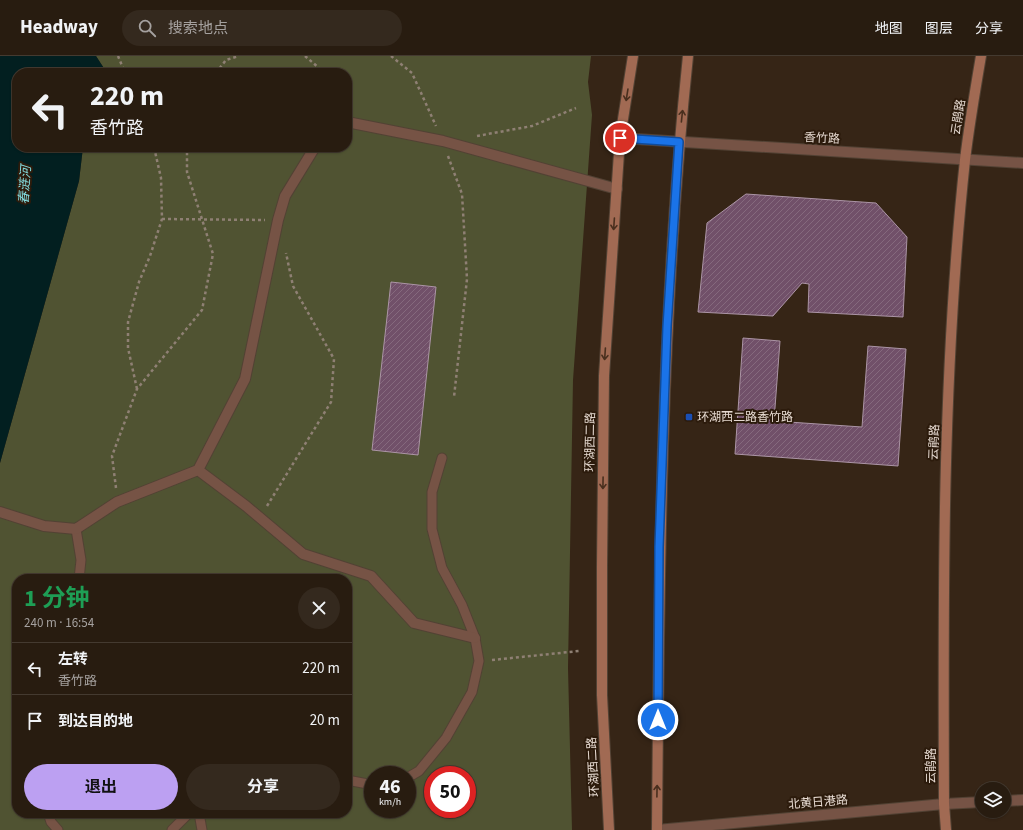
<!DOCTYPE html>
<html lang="zh">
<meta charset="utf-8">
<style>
:root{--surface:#281c10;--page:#34291e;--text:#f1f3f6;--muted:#a5a19f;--line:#443a30;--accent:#bca0f2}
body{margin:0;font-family:"Source Sans 3","Noto Sans SC",sans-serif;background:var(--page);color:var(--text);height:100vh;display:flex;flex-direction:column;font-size:15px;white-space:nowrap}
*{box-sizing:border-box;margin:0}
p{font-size:13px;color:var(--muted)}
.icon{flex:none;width:22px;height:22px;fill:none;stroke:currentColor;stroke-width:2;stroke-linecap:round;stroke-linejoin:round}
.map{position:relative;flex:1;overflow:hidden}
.sheet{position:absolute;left:12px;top:518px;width:340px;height:244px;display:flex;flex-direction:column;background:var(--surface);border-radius:16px;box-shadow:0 1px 3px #0004,0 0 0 1px var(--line)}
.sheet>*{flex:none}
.guide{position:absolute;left:12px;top:12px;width:340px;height:84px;border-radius:16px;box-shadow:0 1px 3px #0004,0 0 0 1px var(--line);background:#281c10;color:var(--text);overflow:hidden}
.tools{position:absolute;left:975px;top:726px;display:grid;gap:8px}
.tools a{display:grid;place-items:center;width:36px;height:36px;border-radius:50%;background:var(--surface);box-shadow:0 1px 3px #0004,0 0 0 1px var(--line);font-size:20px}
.speed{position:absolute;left:364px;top:710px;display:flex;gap:8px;font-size:20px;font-weight:700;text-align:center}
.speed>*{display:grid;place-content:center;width:52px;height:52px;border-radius:50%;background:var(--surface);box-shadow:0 1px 3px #0004,0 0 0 1px var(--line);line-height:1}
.speed small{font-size:10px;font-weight:400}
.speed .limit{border:6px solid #d22;background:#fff;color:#111}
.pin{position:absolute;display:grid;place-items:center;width:34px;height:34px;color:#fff;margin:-17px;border:2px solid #fff;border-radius:50%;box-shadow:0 1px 4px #0007}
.me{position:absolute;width:44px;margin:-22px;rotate:0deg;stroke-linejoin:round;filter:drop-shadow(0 0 3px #0008)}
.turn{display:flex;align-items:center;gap:14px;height:84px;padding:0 12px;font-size:18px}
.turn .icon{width:52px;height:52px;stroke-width:2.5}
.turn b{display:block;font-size:28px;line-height:34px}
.round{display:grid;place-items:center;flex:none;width:42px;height:42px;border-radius:21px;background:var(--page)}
.headline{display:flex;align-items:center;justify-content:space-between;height:68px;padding:0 12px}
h1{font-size:24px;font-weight:700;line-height:30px;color:#1e9e55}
.cta{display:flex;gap:8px;margin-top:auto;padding:8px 12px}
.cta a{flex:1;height:46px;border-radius:24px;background:var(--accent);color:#111;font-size:16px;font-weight:700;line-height:46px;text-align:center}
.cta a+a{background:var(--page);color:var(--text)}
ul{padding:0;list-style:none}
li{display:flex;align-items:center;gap:12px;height:52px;padding:0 12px;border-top:1px solid var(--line)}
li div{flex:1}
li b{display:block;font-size:15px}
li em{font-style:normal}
header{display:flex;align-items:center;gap:24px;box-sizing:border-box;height:56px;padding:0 20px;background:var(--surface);border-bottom:1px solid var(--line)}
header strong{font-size:19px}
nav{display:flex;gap:22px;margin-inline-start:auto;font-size:14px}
.search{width:280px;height:36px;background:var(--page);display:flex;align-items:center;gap:10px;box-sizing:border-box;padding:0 14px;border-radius:22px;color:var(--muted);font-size:15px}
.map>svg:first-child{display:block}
.park{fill:#505332;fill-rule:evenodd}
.water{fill:#021f20}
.building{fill:url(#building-hatch);stroke:#ac95a6}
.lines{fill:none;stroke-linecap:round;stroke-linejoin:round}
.lane-casing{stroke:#524234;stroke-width:11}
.street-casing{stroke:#524234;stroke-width:12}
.secondary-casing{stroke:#524234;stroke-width:12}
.path{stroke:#8f8074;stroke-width:2.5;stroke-dasharray:3 3;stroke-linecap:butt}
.lane{stroke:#765345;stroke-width:9}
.street{stroke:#765345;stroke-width:10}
.secondary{stroke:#a16a53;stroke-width:10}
.oneway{stroke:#492f1e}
.route-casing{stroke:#114b97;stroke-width:10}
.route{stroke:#1a73e8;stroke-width:7}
.transit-dot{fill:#1a4fb4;stroke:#2c1b0c;stroke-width:1.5}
.labels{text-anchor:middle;stroke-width:4;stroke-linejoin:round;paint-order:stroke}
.street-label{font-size:12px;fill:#e6dad1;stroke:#2c1b0c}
.poi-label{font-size:12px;fill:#e6dad1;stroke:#2c1b0c;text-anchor:start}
.water-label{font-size:13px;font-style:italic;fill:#85dfe2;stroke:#2c1b0c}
</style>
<header>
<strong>Headway</strong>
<div class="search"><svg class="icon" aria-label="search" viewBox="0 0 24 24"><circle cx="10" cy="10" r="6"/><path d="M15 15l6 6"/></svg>搜索地点</div>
<nav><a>地图</a><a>图层</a><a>分享</a></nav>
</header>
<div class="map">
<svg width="1023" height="774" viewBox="0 0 1023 774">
<defs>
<pattern id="building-hatch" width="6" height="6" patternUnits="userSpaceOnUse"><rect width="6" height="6" fill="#715069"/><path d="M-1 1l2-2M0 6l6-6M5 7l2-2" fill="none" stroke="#85697d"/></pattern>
</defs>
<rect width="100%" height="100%" fill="#362516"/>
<!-- park -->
<path class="park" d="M 96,0 L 591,0 L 588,26 L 592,59 L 573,324 L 568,612 L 572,774 L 0,774 L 0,407 L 79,125 L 83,91 L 347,91 L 347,17 L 107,17 ZM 17,523 L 347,523 L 347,757 L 17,757 ZM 373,719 L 407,719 L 407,753 L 373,753 ZM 433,719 L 467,719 L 467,753 L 433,753 Z"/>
<!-- water -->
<path class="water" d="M 0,0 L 96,0 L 107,17 L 17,17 L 17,91 L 83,91 L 79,125 L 0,407 Z"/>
<!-- building -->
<path class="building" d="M 746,138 L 876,147 L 907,181 L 903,261 L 808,256 L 809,228 L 802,227 L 773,260 L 698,256 L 707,167 Z
M 391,226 L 436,231 L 418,399 L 372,394 Z
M 743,282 L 780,285 L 774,365 L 862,371 L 868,290 L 906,293 L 898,410 L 735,398 Z"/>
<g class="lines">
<!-- lane casing -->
<g class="lane-casing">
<path id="lane" d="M 76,473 L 81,504 L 79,523
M 407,722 L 419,715 L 446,682 L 472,636 L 479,605 L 475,582 L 462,549 L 442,512 L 432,473 L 432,436 L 442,402
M 347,724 L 373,729
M 48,757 L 51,766 L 58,774
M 199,757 L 202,774
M 172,774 L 189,757"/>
</g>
<!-- street casing -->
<g class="street-casing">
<path id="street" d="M 347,66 L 443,85 L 617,133
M 620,82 L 1023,107
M 198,414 L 245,323 L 278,164 L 285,140 L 315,91
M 0,456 L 44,470 L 76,473 L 117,446 L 198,414 L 246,450 L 303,498 L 371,520 L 414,567 L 475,582
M 1004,745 L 1023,744
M 657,774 L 944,748 L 982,746"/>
</g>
<!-- secondary casing -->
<g class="secondary-casing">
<path id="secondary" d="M 609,774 L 602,639 L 602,510 L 604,320 L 620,82 L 633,0
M 657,774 C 659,516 661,257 688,0
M 946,774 L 944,748 C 943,534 942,318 965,104 C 969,70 975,35 981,0"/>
</g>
<!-- path -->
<path class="path" d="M 118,0 L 125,17
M 305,0 L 319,12 L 320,17
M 391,0 L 412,17 L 436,70
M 216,17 L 226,4 L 239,0
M 477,80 L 532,70 L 576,52
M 448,100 L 462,138 L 467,223 L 454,341
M 162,163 L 265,164
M 137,333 L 128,292 L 128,266 L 139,226 L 150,200 L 162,163 L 161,122 L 154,91
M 116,432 L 112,400 L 137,333 L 202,254 L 213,198 L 187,116 L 187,91
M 267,450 L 331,346 L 334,303 L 293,230 L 286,197
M 492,604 L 579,595"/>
<!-- lane -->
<use href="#lane" class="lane"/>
<!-- street -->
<use href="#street" class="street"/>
<!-- secondary -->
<use href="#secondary" class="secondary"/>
</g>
<!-- one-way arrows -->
<defs><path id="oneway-shaft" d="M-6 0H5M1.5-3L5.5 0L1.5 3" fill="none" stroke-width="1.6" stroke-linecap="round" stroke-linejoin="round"/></defs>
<g class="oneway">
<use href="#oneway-shaft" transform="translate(627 39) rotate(99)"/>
<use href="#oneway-shaft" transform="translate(682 60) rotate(-84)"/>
<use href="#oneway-shaft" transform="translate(614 168) rotate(94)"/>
<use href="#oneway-shaft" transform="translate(605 298) rotate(94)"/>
<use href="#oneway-shaft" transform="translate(603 427) rotate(91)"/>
<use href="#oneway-shaft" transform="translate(657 735) rotate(-89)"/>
</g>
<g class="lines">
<!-- route casing -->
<g class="route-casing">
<path id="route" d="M 620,82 L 679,86 L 667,271 L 659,491 L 658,664"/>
</g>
<!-- route -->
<use href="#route" class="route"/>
</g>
<!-- markers -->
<rect class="transit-dot" x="685" y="357" width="8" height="8" rx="2"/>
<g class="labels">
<!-- street labels -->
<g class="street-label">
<text transform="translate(958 61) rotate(-81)" y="4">云鹃路</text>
<text transform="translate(822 82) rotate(3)" y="4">香竹路</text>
<text transform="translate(590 386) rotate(-89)" y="4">环湖西二路</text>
<text transform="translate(934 386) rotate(-88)" y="4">云鹃路</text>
<text transform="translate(931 710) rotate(-90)" y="4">云鹃路</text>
<text transform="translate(593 711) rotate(-93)" y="4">环湖西二路</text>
<text transform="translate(818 746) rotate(-5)" y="4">北黄日港路</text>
</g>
<!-- poi labels -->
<g class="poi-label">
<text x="697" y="365">环湖西二路香竹路</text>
</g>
<!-- water labels -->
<g class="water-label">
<text transform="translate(24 129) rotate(-86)" y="5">春涟河</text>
</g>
</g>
</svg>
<div class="tools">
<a><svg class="icon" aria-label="layers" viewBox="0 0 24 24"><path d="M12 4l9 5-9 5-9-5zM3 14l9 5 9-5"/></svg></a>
</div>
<div class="speed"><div>46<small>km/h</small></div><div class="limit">50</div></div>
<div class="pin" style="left:620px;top:82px;background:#d93025"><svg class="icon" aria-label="arrive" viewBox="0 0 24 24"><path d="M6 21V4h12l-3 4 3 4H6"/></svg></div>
<svg class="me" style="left:658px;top:664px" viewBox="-20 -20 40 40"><circle r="17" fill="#1a73e8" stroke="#fff" stroke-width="3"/><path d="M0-11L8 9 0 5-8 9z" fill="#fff"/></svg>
<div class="guide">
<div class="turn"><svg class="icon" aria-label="left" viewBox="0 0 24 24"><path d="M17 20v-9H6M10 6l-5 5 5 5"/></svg><div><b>220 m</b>香竹路</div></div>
</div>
<section class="sheet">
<div class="headline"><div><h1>1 分钟</h1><p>240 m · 16:54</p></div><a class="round"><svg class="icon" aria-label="close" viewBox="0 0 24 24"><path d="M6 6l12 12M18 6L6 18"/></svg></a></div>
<ul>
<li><svg class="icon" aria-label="left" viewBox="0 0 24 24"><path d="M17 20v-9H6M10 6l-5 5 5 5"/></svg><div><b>左转</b><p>香竹路</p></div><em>220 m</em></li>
<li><svg class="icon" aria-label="arrive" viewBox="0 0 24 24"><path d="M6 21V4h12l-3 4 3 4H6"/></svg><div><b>到达目的地</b></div><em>20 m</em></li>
</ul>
<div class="cta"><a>退出</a><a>分享</a></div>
</section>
</div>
